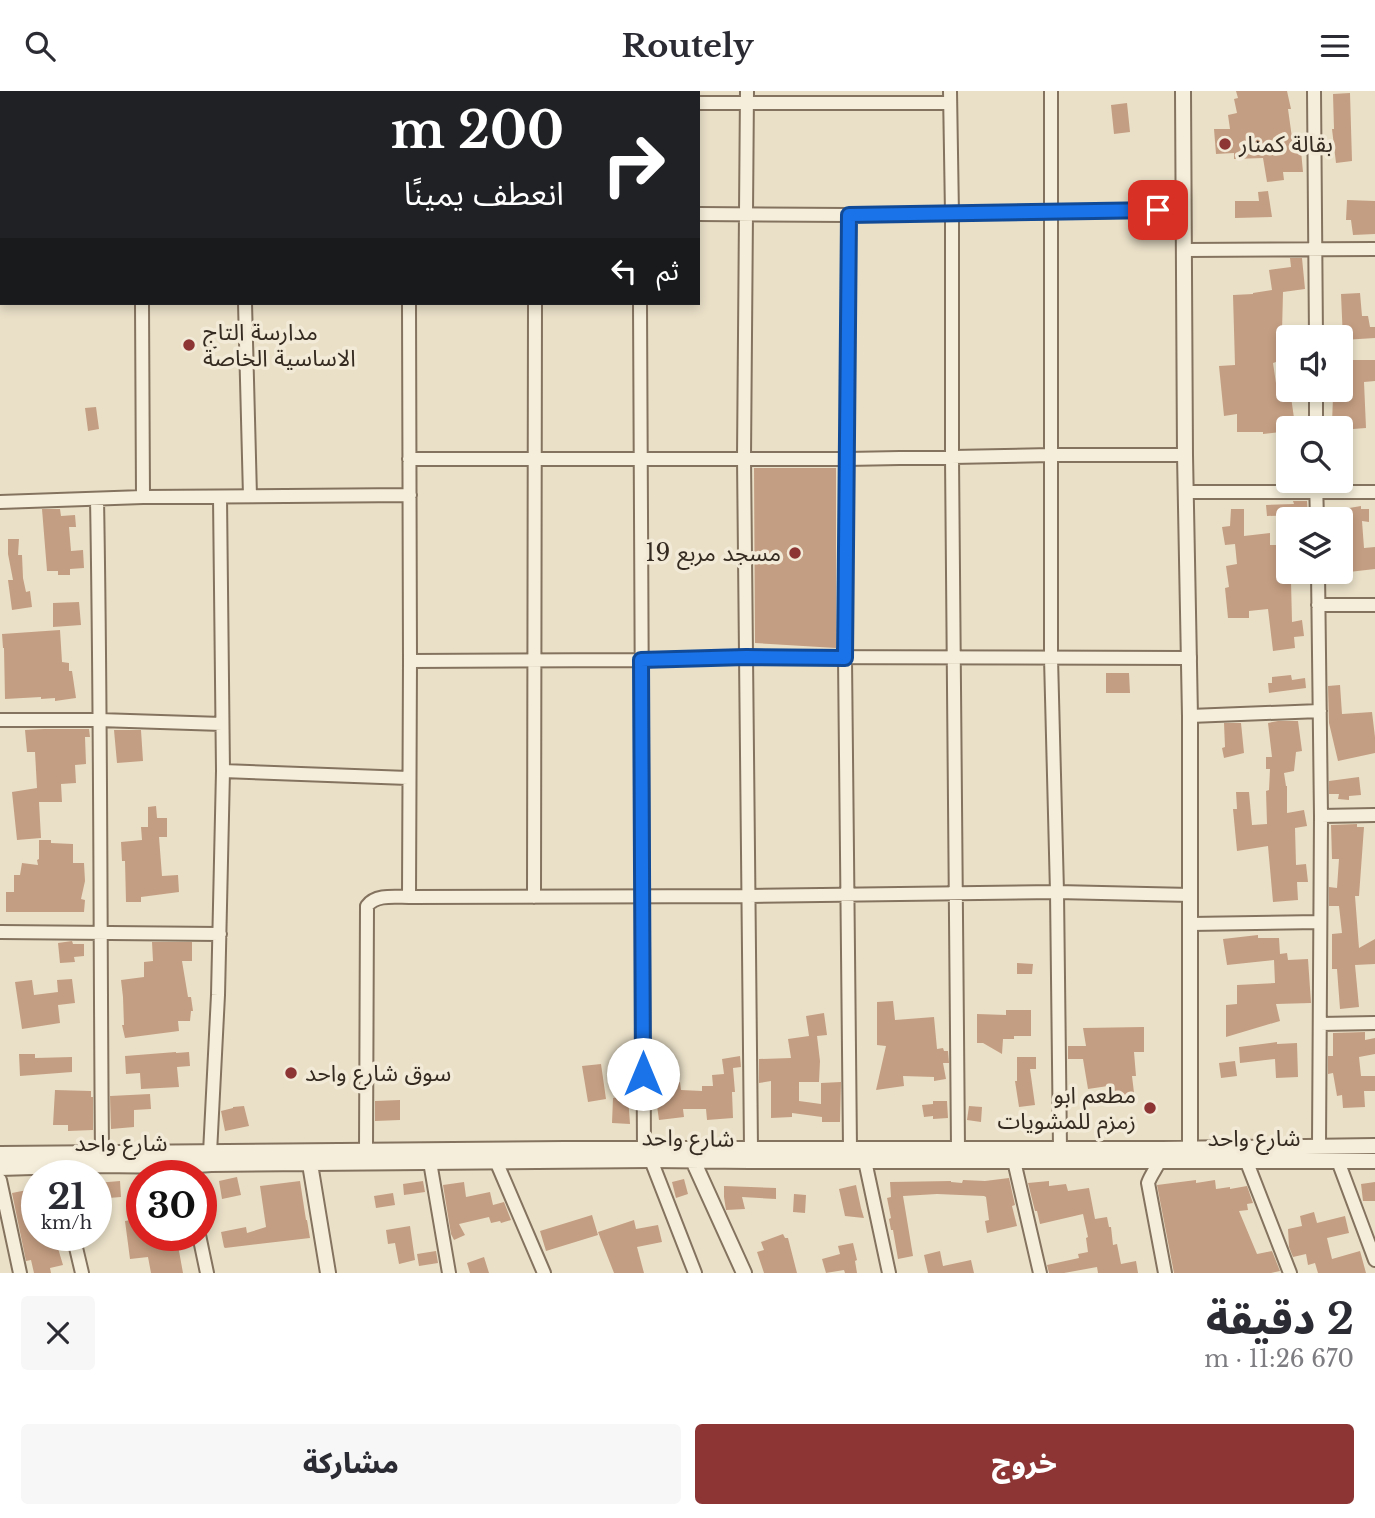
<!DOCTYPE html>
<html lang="ar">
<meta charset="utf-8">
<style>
:root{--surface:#fff;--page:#f7f7f7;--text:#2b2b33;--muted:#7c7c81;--accent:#8d3535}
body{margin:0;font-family:"Libre Baskerville","Noto Sans Arabic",serif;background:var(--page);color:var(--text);direction:rtl;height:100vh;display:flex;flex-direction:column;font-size:26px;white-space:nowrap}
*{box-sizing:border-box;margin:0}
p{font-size:23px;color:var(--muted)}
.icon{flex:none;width:38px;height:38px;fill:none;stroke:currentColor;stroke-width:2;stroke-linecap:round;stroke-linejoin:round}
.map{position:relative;height:1182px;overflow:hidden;direction:ltr}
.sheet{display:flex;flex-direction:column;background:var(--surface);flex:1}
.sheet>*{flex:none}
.banner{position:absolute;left:0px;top:0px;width:700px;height:214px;box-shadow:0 4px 10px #0003;direction:rtl;background:#202124;color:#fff;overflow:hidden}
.tools{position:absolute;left:1276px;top:234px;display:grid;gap:14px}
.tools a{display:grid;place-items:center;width:77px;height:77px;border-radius:7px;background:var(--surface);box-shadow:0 4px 10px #0003;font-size:35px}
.speed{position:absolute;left:21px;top:1069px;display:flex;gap:14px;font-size:35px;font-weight:700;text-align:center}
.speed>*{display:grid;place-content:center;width:91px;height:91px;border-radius:50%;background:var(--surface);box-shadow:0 4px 10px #0003;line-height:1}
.speed small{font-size:18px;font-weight:400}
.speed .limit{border:10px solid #d22;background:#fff;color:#111}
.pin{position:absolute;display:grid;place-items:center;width:60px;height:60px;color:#fff;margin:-30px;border-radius:14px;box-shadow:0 4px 10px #0006}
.me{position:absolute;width:77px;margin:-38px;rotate:0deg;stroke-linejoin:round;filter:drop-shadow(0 0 5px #0008)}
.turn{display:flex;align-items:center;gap:24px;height:147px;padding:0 21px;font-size:32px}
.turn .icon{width:91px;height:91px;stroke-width:2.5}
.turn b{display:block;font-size:49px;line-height:60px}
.then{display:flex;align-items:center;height:66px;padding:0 21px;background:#0003;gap:14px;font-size:26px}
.round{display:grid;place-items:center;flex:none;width:74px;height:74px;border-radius:7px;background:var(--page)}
.headline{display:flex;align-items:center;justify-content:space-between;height:119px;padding:0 21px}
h1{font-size:42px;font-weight:800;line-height:52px}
.primary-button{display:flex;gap:14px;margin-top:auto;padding:14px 21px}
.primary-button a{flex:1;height:80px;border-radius:7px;background:var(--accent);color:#fff;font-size:28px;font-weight:800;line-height:80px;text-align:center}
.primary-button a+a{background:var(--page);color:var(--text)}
header{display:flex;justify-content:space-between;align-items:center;height:91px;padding:0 21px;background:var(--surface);font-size:32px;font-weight:800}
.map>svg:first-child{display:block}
.building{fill:#c49e82}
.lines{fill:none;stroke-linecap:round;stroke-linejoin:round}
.minor-casing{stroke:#84735f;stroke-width:16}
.tertiary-casing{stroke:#84735f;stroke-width:18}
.minor{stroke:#f5eeda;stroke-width:12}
.tertiary{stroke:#f5eeda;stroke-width:14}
.route-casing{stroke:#114b97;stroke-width:18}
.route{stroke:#1a73e8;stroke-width:12}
.poi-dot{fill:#8d3535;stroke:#f2ead7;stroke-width:2.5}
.labels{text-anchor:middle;stroke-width:7;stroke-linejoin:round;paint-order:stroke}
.poi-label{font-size:23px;fill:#362b21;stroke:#f2ead7;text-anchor:start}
.street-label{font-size:23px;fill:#362b21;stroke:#f2ead7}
</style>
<header><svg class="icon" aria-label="menu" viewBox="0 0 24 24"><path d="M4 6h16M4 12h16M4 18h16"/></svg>Routely<svg class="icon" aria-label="search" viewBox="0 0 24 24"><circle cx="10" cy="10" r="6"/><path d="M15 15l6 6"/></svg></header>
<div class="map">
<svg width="1375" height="1182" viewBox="0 0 1375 1182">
<rect width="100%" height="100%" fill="#eae0c8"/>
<!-- building -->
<path class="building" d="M 1236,0 L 1287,0 L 1291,18 L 1288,18 L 1294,61 L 1301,60 L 1303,81 L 1283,81 L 1284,89 L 1267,91 L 1263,67 L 1234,68 L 1234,62 L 1216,63 L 1214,38 L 1230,38 L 1228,24 L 1237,22 L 1234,8 L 1238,7 Z
M 1350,2 L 1352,70 L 1336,72 L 1332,38 L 1334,38 L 1333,3 Z
M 1127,12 L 1130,41 L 1114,43 L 1111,14 Z
M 1268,100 L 1272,126 L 1235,127 L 1235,110 L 1259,110 L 1258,101 Z
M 1347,109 L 1375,110 L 1375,143 L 1353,144 L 1351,129 L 1346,129 Z
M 1290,167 L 1302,167 L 1305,198 L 1283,201 L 1282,241 L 1288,240 L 1288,252 L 1276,252 L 1276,271 L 1273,272 L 1277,299 L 1290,299 L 1294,327 L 1291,328 L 1293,338 L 1288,338 L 1288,340 L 1263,343 L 1263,341 L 1237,341 L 1237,323 L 1224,325 L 1219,275 L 1235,274 L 1233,204 L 1253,203 L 1253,202 L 1272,199 L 1269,179 L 1291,176 Z
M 1360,202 L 1362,225 L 1368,225 L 1370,236 L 1375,236 L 1375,247 L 1343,249 L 1341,203 Z
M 1341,269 L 1375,269 L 1375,290 L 1364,291 L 1366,337 L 1340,339 L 1340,333 L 1332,332 L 1333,306 L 1340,306 Z
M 96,316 L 99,338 L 88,340 L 85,317 Z
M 754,377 L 836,377 L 836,557 L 755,552 Z
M 1293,410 L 1307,410 L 1308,426 L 1305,426 L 1305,429 L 1292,429 L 1292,424 L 1267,425 L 1266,414 L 1294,413 Z
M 1361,415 L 1361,418 L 1369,418 L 1369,431 L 1362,430 L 1364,457 L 1375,456 L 1375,478 L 1340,482 L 1340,429 L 1326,429 L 1326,421 Z
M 42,418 L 60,418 L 61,425 L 75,424 L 76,436 L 69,436 L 71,460 L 83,459 L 84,477 L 70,478 L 70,484 L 58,484 L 58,480 L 47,480 Z
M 1231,418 L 1244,418 L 1244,445 L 1270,442 L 1270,454 L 1288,454 L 1288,490 L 1291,490 L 1292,531 L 1302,529 L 1304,545 L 1294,546 L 1295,557 L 1273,560 L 1268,518 L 1249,520 L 1249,527 L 1228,527 L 1225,497 L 1229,496 L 1226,475 L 1237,473 L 1235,453 L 1225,454 L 1222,436 L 1230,435 Z
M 8,448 L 19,448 L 18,464 L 22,464 L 23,487 L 26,501 L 30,500 L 32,516 L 12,519 L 8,489 L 13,489 L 8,463 Z
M 79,511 L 81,534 L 53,536 L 53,512 Z
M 60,539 L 62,571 L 69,572 L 69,580 L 72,580 L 76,607 L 55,610 L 55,607 L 41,608 L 41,606 L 5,608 L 4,557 L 3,557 L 2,543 Z
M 1106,582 L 1129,582 L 1130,602 L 1106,602 Z
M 1291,584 L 1292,589 L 1305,587 L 1306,597 L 1269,602 L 1268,592 L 1272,592 L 1272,586 Z
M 1340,594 L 1342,623 L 1372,621 L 1375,646 L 1375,662 L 1338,670 L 1329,632 L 1328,595 Z
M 1278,630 L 1298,630 L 1302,660 L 1296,661 L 1294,680 L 1284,682 L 1286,695 L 1287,695 L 1287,722 L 1304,719 L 1307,735 L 1295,737 L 1296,774 L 1306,773 L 1308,791 L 1297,791 L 1298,809 L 1273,811 L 1268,755 L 1237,760 L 1233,718 L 1237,718 L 1236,701 L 1249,701 L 1252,734 L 1267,733 L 1266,700 L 1269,699 L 1270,678 L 1266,678 L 1266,666 L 1272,666 L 1268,632 Z
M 1224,632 L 1241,632 L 1244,662 L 1224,667 L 1222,657 L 1225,656 Z
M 44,638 L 89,638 L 90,646 L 85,646 L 86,673 L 75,674 L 76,692 L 61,693 L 62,711 L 39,711 L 41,747 L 17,749 L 12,701 L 37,697 L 35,661 L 27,661 L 25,639 Z
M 114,639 L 141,639 L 143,670 L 117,672 Z
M 1359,686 L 1361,704 L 1349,705 L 1349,709 L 1338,708 L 1339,703 L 1329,703 L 1329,690 Z
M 156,715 L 157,727 L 167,727 L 167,746 L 159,746 L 162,785 L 178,784 L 179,801 L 141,806 L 141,811 L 126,811 L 125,770 L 122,770 L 121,751 L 142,749 L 141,736 L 148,736 L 148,716 Z
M 1357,733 L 1357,736 L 1364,736 L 1359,805 L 1355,805 L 1359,857 L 1375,848 L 1375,873 L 1355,874 L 1359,916 L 1340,918 L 1337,878 L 1332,878 L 1332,843 L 1342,842 L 1339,815 L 1329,815 L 1329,796 L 1337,797 L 1339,768 L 1332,768 L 1331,734 Z
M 39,749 L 51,749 L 51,752 L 73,753 L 73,772 L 84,772 L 85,790 L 81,808 L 85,809 L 84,821 L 6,821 L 6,801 L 14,801 L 14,784 L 20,784 L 22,772 L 38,774 L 37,769 L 39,768 Z
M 1258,844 L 1258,847 L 1279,847 L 1280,863 L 1287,862 L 1288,869 L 1308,868 L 1311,912 L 1276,913 L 1280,930 L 1226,946 L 1226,914 L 1237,913 L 1237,894 L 1275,892 L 1274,869 L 1227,874 L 1223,848 Z
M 72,850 L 73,853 L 84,853 L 84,865 L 74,866 L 75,871 L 60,872 L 58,852 Z
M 152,851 L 192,851 L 192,870 L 182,870 L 188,906 L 191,906 L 193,920 L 191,920 L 190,930 L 178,930 L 179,940 L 125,947 L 122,934 L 124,934 L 123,906 L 121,889 L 144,886 L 144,871 L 153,870 Z
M 1017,872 L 1033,873 L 1032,883 L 1017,883 Z
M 72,888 L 75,912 L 58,914 L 60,932 L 22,938 L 15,891 L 32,889 L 34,904 L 58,901 L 57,889 Z
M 893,910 L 895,929 L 934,926 L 937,958 L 943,957 L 944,960 L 948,960 L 949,972 L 943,972 L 946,988 L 934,990 L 934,986 L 903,985 L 904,995 L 876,999 L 886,955 L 877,954 L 877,911 Z
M 1006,919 L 1031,919 L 1031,945 L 1014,945 L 1014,948 L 1003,948 L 1002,963 L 983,952 L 977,952 L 977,923 L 1006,924 Z
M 824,922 L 827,944 L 817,945 L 820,970 L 819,991 L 799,991 L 799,1010 L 821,1013 L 821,992 L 841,991 L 840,1031 L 822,1031 L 822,1026 L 792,1022 L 792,1026 L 771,1027 L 771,990 L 759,992 L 759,968 L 791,967 L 788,948 L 809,945 L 806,925 Z
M 1144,936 L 1144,961 L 1134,961 L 1136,985 L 1132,985 L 1135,1010 L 1115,1009 L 1115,1004 L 1108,1004 L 1108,995 L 1088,998 L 1083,968 L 1068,968 L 1068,955 L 1086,955 L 1083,937 Z
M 1365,941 L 1365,949 L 1375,947 L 1375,963 L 1359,966 L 1361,985 L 1375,985 L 1375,1000 L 1364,1000 L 1365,1016 L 1343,1017 L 1342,1004 L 1337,1005 L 1333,982 L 1328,983 L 1328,965 L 1333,965 L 1333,942 Z
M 1277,951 L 1277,953 L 1297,952 L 1298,986 L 1276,987 L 1275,968 L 1240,972 L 1239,956 Z
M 176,961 L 176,962 L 189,961 L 190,975 L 177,976 L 179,996 L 141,998 L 140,982 L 126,983 L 125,965 Z
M 19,963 L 35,963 L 35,967 L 72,966 L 72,981 L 20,985 Z
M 740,965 L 741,976 L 733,977 L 735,1001 L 732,1001 L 733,1027 L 707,1029 L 706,1018 L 683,1018 L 684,1026 L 659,1029 L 654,994 L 680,991 L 681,999 L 702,1000 L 702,995 L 713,995 L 712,984 L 724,983 L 722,968 Z
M 1017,966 L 1036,966 L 1036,978 L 1030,978 L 1035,1014 L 1019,1016 L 1015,990 L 1017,990 Z
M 1235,970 L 1237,985 L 1221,987 L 1219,972 Z
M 601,973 L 606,1008 L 588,1011 L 582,975 Z
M 55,999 L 91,1000 L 91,1006 L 93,1006 L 93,1039 L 68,1040 L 68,1034 L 53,1034 Z
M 150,1003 L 151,1018 L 134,1019 L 134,1036 L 111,1038 L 110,1005 Z
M 628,1005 L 630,1033 L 612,1032 L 613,1007 Z
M 400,1009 L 400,1029 L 375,1030 L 375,1010 Z
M 933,1010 L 947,1010 L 948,1027 L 933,1028 L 933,1025 L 924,1026 L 922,1014 L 933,1013 Z
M 244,1015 L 249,1035 L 225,1040 L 221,1020 L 233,1017 L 233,1016 Z
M 969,1015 L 982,1016 L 981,1031 L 967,1029 Z
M 237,1086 L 241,1104 L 222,1108 L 219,1090 Z
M 1009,1087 L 1015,1114 L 1012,1115 L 1017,1135 L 987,1142 L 985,1130 L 989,1129 L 986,1106 L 984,1105 L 937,1103 L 903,1105 L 913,1165 L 898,1168 L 893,1139 L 891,1139 L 889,1128 L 891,1127 L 887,1107 L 891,1106 L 890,1091 L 951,1090 L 951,1091 L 962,1092 L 963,1089 L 985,1090 Z
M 684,1088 L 688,1103 L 676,1107 L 672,1091 Z
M 1196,1089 L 1196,1092 L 1215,1089 L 1216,1098 L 1230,1096 L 1230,1098 L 1247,1095 L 1253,1112 L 1247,1113 L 1248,1119 L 1239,1120 L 1257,1163 L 1272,1160 L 1280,1180 L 1271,1182 L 1174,1182 L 1157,1094 Z
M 120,1090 L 121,1106 L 96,1108 L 96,1092 Z
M 300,1090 L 306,1129 L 307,1129 L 310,1147 L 225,1157 L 224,1156 L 221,1141 L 246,1136 L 247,1142 L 266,1136 L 260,1095 Z
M 423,1090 L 425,1101 L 404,1104 L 403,1093 Z
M 1049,1090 L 1049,1095 L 1066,1093 L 1068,1100 L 1089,1097 L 1095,1128 L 1107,1126 L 1109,1136 L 1111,1136 L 1113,1154 L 1117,1153 L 1121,1173 L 1136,1170 L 1138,1182 L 1098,1182 L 1097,1176 L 1064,1182 L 1049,1182 L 1047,1174 L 1079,1167 L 1078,1163 L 1088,1161 L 1086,1147 L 1088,1146 L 1083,1123 L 1040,1133 L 1037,1120 L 1035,1120 L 1028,1092 Z
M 464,1091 L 466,1106 L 490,1101 L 493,1114 L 504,1111 L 511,1129 L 501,1132 L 500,1130 L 491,1132 L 489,1126 L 459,1133 L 465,1144 L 454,1149 L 451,1143 L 443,1094 Z
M 1375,1091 L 1375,1110 L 1363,1110 L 1361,1093 Z
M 856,1094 L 861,1117 L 864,1127 L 845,1125 L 839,1098 Z
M 724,1095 L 776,1097 L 776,1108 L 742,1106 L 745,1118 L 726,1119 L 724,1106 Z
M 37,1097 L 37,1144 L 54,1144 L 63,1174 L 50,1177 L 51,1182 L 34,1182 L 31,1169 L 26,1170 L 12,1102 Z
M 393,1102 L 395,1114 L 376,1117 L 374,1105 Z
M 794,1103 L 806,1104 L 805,1122 L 793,1121 Z
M 142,1117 L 142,1144 L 159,1144 L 160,1152 L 177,1149 L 183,1182 L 151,1182 L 148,1166 L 130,1168 L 125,1130 L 131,1129 L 129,1120 Z
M 1314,1121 L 1317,1132 L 1345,1125 L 1349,1142 L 1327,1147 L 1332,1168 L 1360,1160 L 1366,1182 L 1318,1182 L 1315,1172 L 1308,1174 L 1306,1163 L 1293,1166 L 1289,1156 L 1288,1138 L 1302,1135 L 1300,1125 Z
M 592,1124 L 598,1144 L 546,1160 L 540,1140 Z
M 634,1129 L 636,1138 L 658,1134 L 662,1151 L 637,1156 L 644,1182 L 614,1182 L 598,1141 Z
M 410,1135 L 415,1169 L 399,1173 L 395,1152 L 388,1153 L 386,1139 Z
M 783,1143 L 785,1147 L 788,1147 L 797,1182 L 764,1182 L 757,1161 L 764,1159 L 761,1151 Z
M 853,1152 L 857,1169 L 855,1170 L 857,1182 L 845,1182 L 844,1179 L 826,1182 L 822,1168 L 840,1163 L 838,1155 Z
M 436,1160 L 438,1172 L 419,1175 L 417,1163 Z
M 940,1160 L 943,1175 L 971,1169 L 974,1182 L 928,1182 L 924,1164 Z
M 484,1166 L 489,1182 L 470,1182 L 467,1172 Z"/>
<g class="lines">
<!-- minor casing -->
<g class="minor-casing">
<path id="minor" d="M 4,0 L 4,2
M 117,0 L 117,2
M 232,0 L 232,2
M 336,0 L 336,2
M 439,0 L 439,2
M 537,0 L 537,2
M 644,0 L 644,2
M 747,0 L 744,367 L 751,1057
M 950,0 L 952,123 L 952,366 L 958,1057
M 1051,0 L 1051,567 L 1057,801 L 1060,1057
M 1314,0 L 1316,247
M 698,12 L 950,12
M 0,20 L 2,20
M 698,123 L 849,124 L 1184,119
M 849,124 L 845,567 L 850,1057
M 0,130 L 2,130
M 1185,159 L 1375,158
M 142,212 L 143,406
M 245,212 L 250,405
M 640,212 L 644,1059 L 651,1069 L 695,1182
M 1316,299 L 1316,338
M 409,368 L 847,368 L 1051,364 L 1185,364
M 1316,390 L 1317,429
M 1187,401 L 1375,401
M 97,408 C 101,626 100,844 102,1062
M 0,411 L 143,406 L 410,404
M 1318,481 L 1321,725 L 1319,1055
M 1318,514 L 1375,514
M 410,570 L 641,569 L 746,566 L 1190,567
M 1190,625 L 1320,620
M 0,629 L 99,629 L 222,633
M 223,680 L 408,687
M 1321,725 L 1375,724
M 409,806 L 410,570 L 409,212
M 534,806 L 535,212
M 1190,833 L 1319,831
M 0,841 L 220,843
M 1320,933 L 1375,932
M 366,1059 L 367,815 C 376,803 395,806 409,806 L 749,805 L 1057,801 L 1191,804
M 210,1062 L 218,904 L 223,680 L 220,406
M 1162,1062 C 1160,1074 1152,1081 1148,1092 L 1165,1182
M 1246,1069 L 1290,1182
M 496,1070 L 544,1182
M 865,1070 L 889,1182
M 1014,1070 L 1040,1182
M 1338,1070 L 1375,1169
M 430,1071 L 449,1182
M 0,1089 L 20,1182
M 73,1144 L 82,1182
M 199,1144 L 207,1182"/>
</g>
<!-- tertiary casing -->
<g class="tertiary-casing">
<path id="tertiary" d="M 1183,0 L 1185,364 L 1190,625 L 1190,1066
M 0,1063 L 565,1058 L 1163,1058 L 1375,1055
M 690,1063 L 744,1182
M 310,1073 L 328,1182
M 0,1077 L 98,1074 L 183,1075 L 211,1073 L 651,1069 L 750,1070 L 1375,1070"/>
</g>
<!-- minor -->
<use href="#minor" class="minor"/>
<!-- tertiary -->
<use href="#tertiary" class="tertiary"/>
</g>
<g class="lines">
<!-- route casing -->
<g class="route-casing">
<path id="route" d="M 643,983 L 641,569 L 746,566 L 845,567 L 849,124 L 1158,119"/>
</g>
<!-- route -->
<use href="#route" class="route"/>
</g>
<!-- markers -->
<g class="poi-dot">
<circle cx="1225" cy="53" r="7"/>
<circle cx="189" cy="254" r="7"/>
<circle cx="795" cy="462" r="7"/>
<circle cx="291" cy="982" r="7"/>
<circle cx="1150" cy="1017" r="7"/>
</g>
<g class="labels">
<!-- poi labels -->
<g class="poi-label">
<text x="1239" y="61">بقالة كمنار</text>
<text x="203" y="249">مدارسة التاج<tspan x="203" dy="26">الاساسية الخاصة</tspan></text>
<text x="781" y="470" text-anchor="end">مسجد مربع 19</text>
<text x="305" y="990">سوق شارع واحد</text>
<text x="1136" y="1012" text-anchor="end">مطعم ابو<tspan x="1136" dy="26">زمزم للمشويات</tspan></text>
</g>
<!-- street labels -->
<g class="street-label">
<text transform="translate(688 1047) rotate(1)" y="8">شارع واحد</text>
<text x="1254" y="1055">شارع واحد</text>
<text x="121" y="1060">شارع واحد</text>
</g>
</g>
</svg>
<div class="tools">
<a><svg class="icon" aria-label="sound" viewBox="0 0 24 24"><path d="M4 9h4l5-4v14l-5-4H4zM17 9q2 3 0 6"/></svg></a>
<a><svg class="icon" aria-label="search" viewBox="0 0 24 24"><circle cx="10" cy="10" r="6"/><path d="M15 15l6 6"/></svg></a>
<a><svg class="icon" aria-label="layers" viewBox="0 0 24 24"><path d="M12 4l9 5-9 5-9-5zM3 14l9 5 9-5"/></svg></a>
</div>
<div class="speed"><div>21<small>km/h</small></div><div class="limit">30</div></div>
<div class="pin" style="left:1158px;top:119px;background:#d93025"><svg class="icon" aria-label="arrive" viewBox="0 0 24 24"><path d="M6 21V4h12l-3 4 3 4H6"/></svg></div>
<svg class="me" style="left:643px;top:983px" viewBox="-20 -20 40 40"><circle r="19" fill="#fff"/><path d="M0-13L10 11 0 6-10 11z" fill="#1a73e8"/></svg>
<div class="banner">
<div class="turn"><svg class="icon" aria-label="right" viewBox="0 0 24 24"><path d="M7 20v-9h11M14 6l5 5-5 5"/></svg><div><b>200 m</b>انعطف يمينًا</div></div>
<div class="then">ثم<svg class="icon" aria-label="left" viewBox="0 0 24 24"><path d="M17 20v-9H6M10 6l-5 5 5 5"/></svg></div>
</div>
</div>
<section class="sheet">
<div class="headline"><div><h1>2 دقيقة</h1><p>670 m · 11:26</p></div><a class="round"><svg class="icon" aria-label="close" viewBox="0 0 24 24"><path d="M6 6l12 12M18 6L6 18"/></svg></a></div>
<div class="primary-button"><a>خروج</a><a>مشاركة</a></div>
</section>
